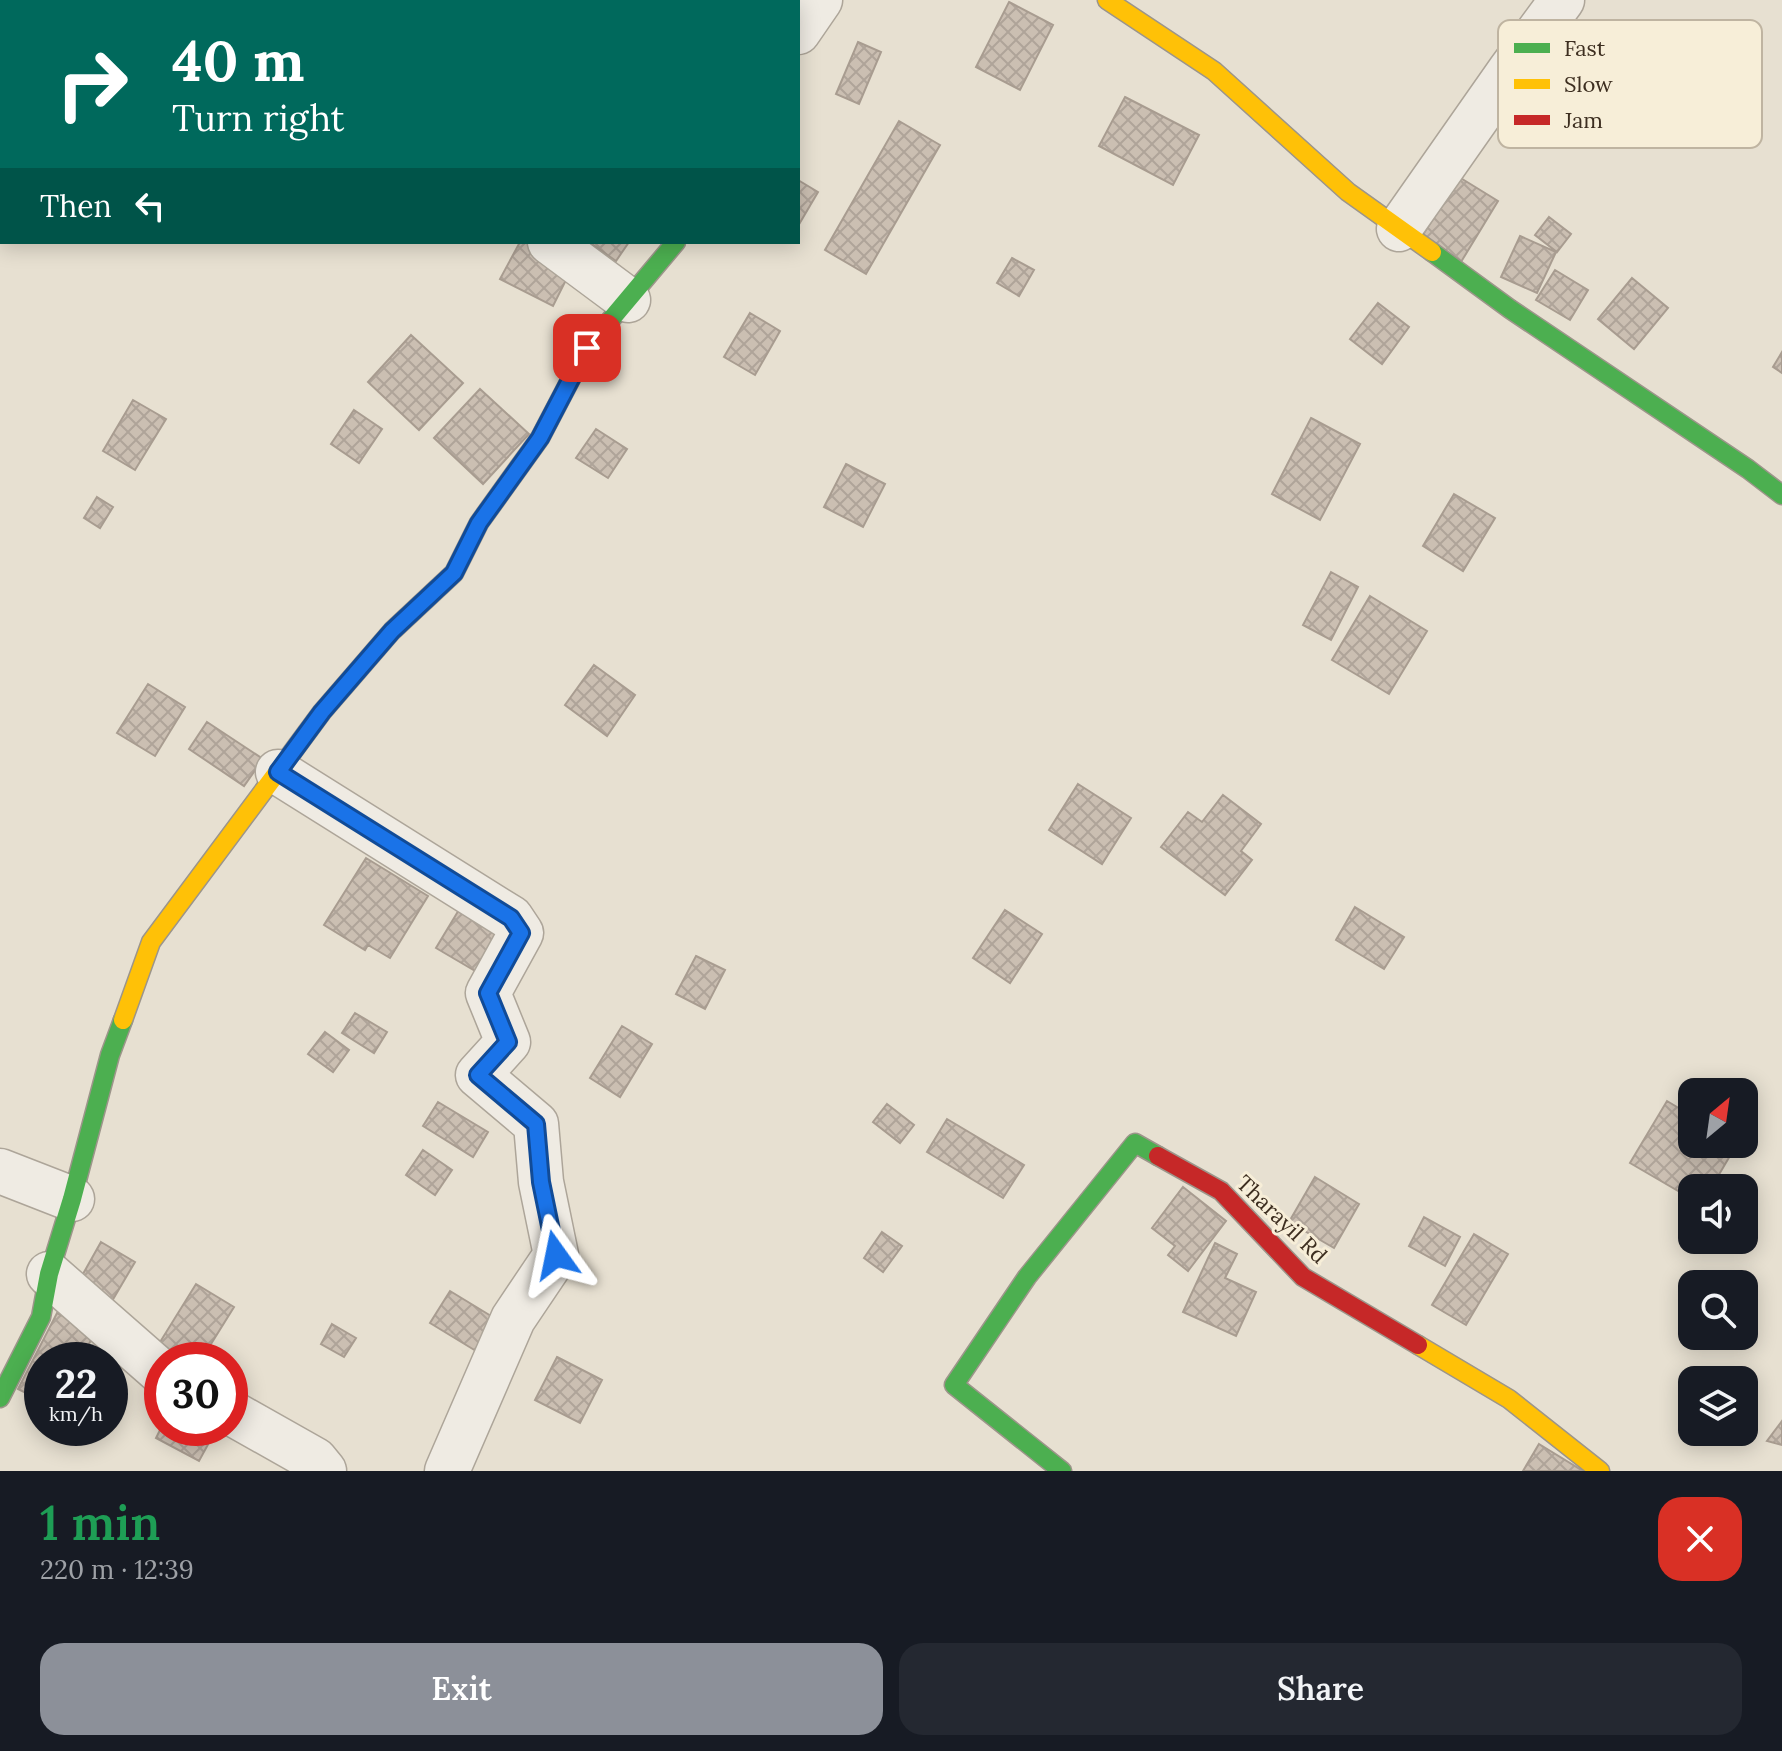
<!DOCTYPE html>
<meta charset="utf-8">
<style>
:root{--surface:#171b24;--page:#242831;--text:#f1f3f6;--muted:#9ea1a6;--accent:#8c9099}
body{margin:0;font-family:Lora,serif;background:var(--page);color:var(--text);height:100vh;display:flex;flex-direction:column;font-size:30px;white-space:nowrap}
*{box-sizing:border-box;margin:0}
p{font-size:26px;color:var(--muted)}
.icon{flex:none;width:44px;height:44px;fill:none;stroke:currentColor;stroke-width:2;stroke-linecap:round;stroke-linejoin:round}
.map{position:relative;height:1471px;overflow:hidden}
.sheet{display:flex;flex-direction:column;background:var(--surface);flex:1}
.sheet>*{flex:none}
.top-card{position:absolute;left:0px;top:0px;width:800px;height:244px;box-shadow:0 4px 20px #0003;background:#00695c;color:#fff;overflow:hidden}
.needle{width:52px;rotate:29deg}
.buttons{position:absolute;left:1678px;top:1078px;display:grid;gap:16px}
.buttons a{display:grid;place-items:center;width:80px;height:80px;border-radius:16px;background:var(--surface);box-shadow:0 4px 20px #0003;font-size:40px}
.speed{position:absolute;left:24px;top:1342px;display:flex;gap:16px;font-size:40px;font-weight:700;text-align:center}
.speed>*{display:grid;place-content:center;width:104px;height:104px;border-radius:50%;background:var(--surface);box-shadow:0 4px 20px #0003;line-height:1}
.speed small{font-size:20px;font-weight:400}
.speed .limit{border:12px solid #d22;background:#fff;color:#111}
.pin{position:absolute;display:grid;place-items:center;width:68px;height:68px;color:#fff;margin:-34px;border-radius:16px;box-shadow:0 4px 12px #0006}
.me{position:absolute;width:88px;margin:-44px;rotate:348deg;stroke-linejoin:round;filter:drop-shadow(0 0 6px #0008)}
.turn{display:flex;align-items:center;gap:28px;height:168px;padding:0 40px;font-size:36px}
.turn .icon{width:104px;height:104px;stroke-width:2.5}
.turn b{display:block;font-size:56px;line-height:68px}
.then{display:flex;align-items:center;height:76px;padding:0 40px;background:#0003;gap:16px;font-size:30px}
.round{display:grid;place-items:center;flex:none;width:84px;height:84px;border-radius:24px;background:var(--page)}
.headline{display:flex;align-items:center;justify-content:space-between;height:136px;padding:0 40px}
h1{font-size:48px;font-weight:600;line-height:60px;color:#1e9e55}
.cta{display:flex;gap:16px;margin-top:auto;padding:16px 40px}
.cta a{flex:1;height:92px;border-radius:24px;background:var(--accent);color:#fff;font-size:32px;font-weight:600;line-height:92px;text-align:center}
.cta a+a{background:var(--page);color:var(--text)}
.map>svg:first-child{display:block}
.building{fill:url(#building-cross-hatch);stroke:#a89c90;stroke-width:2}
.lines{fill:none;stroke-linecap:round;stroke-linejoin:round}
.street-casing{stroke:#ada599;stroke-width:47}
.fast-casing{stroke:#9c958a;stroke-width:21}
.slow-casing{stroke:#9c958a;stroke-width:21}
.jam-casing{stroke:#9c958a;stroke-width:21}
.street{stroke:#efebe3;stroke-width:44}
.fast{stroke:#4caf50;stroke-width:18}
.slow{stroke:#ffc107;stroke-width:18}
.jam{stroke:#c62828;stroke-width:18}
.route-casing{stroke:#114b97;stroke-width:20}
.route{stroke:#1a73e8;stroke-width:14}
.labels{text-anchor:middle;stroke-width:6;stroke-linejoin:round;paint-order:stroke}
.street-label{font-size:22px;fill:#3d2e20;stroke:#f7eed8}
.key{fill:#f7eed8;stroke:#bfb4a1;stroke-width:2}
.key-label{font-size:22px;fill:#3d2e20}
</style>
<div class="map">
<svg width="1782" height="1471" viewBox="0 0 1782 1471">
<defs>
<pattern id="building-cross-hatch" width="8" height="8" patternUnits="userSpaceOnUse" patternTransform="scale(2)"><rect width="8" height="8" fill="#cbbfb2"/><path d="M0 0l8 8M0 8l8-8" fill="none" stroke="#afa499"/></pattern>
</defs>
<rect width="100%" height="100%" fill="#e7e0d1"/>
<!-- building -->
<path class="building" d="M 113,0 L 156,0 L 155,2 Z
M 171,0 L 203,0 L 205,2 L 169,2 Z
M 725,0 L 787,0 L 723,2 Z
M 1009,2 L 1053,25 L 1020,90 L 976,67 Z
M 858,42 L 881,52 L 859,104 L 836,94 Z
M 1125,97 L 1199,135 L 1173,185 L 1099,146 Z
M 899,121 L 940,145 L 866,274 L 825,250 Z
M 1459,177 L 1498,201 L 1461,262 L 1421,238 Z
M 798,180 L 818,192 L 798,226 Z
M 1549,217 L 1571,234 L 1557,252 L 1535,235 Z
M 1520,236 L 1556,252 L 1537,293 L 1501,277 Z
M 520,242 L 527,242 L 573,266 L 553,306 L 500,279 Z
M 589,242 L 629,242 L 616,261 Z
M 1012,258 L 1034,270 L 1019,296 L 997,283 Z
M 1555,270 L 1588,290 L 1570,320 L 1536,300 Z
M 1632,278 L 1668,308 L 1634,349 L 1598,319 Z
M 1378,303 L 1409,327 L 1382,364 L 1350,339 Z
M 750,313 L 780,331 L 755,375 L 724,357 Z
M 411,335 L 463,383 L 419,430 L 368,382 Z
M 1782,352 L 1782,373 L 1773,367 Z
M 480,389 L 529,434 L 483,484 L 434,438 Z
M 133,400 L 166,419 L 135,470 L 103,451 Z
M 354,410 L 382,429 L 359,463 L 331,444 Z
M 1311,418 L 1360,444 L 1320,520 L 1272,494 Z
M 596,429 L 627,449 L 608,478 L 576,458 Z
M 846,464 L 885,484 L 863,527 L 824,507 Z
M 1454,494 L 1495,518 L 1463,571 L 1423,546 Z
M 97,497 L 113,507 L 100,528 L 84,518 Z
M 1331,572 L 1358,587 L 1331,640 L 1303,625 Z
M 1370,596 L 1427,631 L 1389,694 L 1332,660 Z
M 594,665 L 635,695 L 607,736 L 565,705 Z
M 148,684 L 185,707 L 155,756 L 117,733 Z
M 207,722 L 263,759 L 244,786 L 189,749 Z
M 1078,784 L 1131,818 L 1102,864 L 1049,830 Z
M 1223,795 L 1261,824 L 1241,851 L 1252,860 L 1225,895 L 1161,847 L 1188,812 L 1202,822 Z
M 366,858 L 428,896 L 390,958 L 368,945 L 365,950 L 324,925 Z
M 1355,907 L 1404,937 L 1384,969 L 1336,940 Z
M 460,908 L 510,938 L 487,978 L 436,948 Z
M 1005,910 L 1042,934 L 1010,983 L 973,958 Z
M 696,956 L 725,970 L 705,1009 L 676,994 Z
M 355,1013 L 387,1032 L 374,1053 L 342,1033 Z
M 622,1026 L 652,1044 L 620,1097 L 590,1078 Z
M 325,1032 L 349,1050 L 333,1072 L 308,1054 Z
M 1667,1101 L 1692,1116 L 1692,1144 L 1737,1144 L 1711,1188 L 1692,1188 L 1692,1199 L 1630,1163 Z
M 438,1102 L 488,1132 L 473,1157 L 423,1126 Z
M 887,1104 L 914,1125 L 900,1143 L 873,1122 Z
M 947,1119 L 1024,1165 L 1003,1198 L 927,1152 Z
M 423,1150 L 452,1170 L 435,1195 L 406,1175 Z
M 1315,1177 L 1359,1204 L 1334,1248 L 1289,1222 Z
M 1183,1187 L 1226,1221 L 1188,1271 L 1168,1255 L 1175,1246 L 1152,1228 Z
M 1424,1217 L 1460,1237 L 1445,1266 L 1409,1246 Z
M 882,1232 L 902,1246 L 883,1272 L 864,1258 Z
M 1474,1234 L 1508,1254 L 1466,1325 L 1432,1305 Z
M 101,1242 L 135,1262 L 112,1301 L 79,1281 Z
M 1215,1243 L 1237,1254 L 1225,1278 L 1256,1292 L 1236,1336 L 1183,1312 Z
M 196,1284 L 234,1307 L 201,1360 L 162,1360 L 152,1355 Z
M 450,1291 L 496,1319 L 476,1351 L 430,1323 Z
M 57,1313 L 95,1332 L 81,1360 L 42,1360 L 42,1401 L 18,1389 Z
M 332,1324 L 356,1338 L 344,1357 L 321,1344 Z
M 557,1357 L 602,1380 L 580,1423 L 535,1400 Z
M 1782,1421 L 1782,1445 L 1767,1441 Z
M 162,1426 L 162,1428 L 217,1428 L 199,1461 L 156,1438 Z
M 1539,1444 L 1583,1471 L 1523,1471 Z"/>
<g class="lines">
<!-- street casing -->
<g class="street-casing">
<path id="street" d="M 243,0 L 246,2
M 798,32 L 820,0
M 1399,229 L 1509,72 L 1562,0
M 550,242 L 628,300
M 278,772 L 511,918 L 521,933 L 488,993 L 508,1042 L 478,1075 L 536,1124 L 541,1182 L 556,1255 L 513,1319 L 447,1471
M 0,1171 L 72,1199
M 49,1274 L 162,1373
M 230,1412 L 315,1460 L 324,1471"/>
</g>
<!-- fast casing -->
<g class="fast-casing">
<path id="fast" d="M 1432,252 L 1510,309 L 1748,469 L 1782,495
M 288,758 L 322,712 L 392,631 L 454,573 L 479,523 L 540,438 L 587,348 L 676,242
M 0,1398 L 41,1317 L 49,1274 L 72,1199 L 110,1055 L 123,1020
M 1062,1471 L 954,1385 L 1027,1277 L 1135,1143 L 1158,1156"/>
</g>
<!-- slow casing -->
<g class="slow-casing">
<path id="slow" d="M 1107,0 L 1214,71 L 1348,192 L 1432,252
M 123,1020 L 151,942 L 288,758
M 1418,1345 L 1509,1399 L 1600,1471"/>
</g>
<!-- jam casing -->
<g class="jam-casing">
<path id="jam" d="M 1158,1156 L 1221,1191 L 1303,1277 L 1418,1345"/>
</g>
<!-- street -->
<use href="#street" class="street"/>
<!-- fast -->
<use href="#fast" class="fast"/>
<!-- slow -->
<use href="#slow" class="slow"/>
<!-- jam -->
<use href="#jam" class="jam"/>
</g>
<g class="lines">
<!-- route casing -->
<g class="route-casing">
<path id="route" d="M 556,1255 L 541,1182 L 536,1124 L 478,1075 L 508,1042 L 488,993 L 521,933 L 511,918 L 278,772 L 322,712 L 392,631 L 454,573 L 479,523 L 540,438 L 587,348"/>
</g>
<!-- route -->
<use href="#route" class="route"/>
</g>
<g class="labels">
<!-- street labels -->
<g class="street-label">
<text transform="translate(1282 1219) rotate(44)" y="8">Tharayil Rd</text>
</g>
</g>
<!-- legend -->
<rect x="1498" y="20" width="264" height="128" rx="12" class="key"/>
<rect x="1514" y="43" width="36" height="10" fill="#4caf50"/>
<rect x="1514" y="79" width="36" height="10" fill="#ffc107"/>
<rect x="1514" y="115" width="36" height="10" fill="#c62828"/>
<g class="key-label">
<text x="1564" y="56">Fast</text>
<text x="1564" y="92">Slow</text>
<text x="1564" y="128">Jam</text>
</g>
</svg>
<div class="buttons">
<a><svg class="needle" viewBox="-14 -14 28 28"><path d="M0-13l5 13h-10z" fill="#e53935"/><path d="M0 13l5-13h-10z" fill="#9ea1a6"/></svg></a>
<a><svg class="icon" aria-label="sound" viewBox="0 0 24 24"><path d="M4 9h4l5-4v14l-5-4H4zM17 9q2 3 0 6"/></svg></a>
<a><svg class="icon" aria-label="search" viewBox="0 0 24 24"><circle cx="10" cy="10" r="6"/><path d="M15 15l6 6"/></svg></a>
<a><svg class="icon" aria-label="layers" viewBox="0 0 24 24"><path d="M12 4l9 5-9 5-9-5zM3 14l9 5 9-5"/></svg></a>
</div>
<div class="speed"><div>22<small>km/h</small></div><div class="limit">30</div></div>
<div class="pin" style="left:587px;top:348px;background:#d93025"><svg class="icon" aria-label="arrive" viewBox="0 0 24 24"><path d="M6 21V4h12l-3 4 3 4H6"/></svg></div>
<svg class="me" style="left:556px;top:1255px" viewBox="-20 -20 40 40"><path d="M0-17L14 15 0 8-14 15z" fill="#1a73e8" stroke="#fff" stroke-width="4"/></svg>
<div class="top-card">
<div class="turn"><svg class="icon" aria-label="right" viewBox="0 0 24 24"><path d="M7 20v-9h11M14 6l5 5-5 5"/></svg><div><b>40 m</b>Turn right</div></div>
<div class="then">Then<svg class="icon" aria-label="left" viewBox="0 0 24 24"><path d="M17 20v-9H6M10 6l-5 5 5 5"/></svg></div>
</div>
</div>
<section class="sheet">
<div class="headline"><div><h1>1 min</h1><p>220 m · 12:39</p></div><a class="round" style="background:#d93025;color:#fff"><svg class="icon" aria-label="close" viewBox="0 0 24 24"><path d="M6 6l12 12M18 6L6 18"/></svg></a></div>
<div class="cta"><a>Exit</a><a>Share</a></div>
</section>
